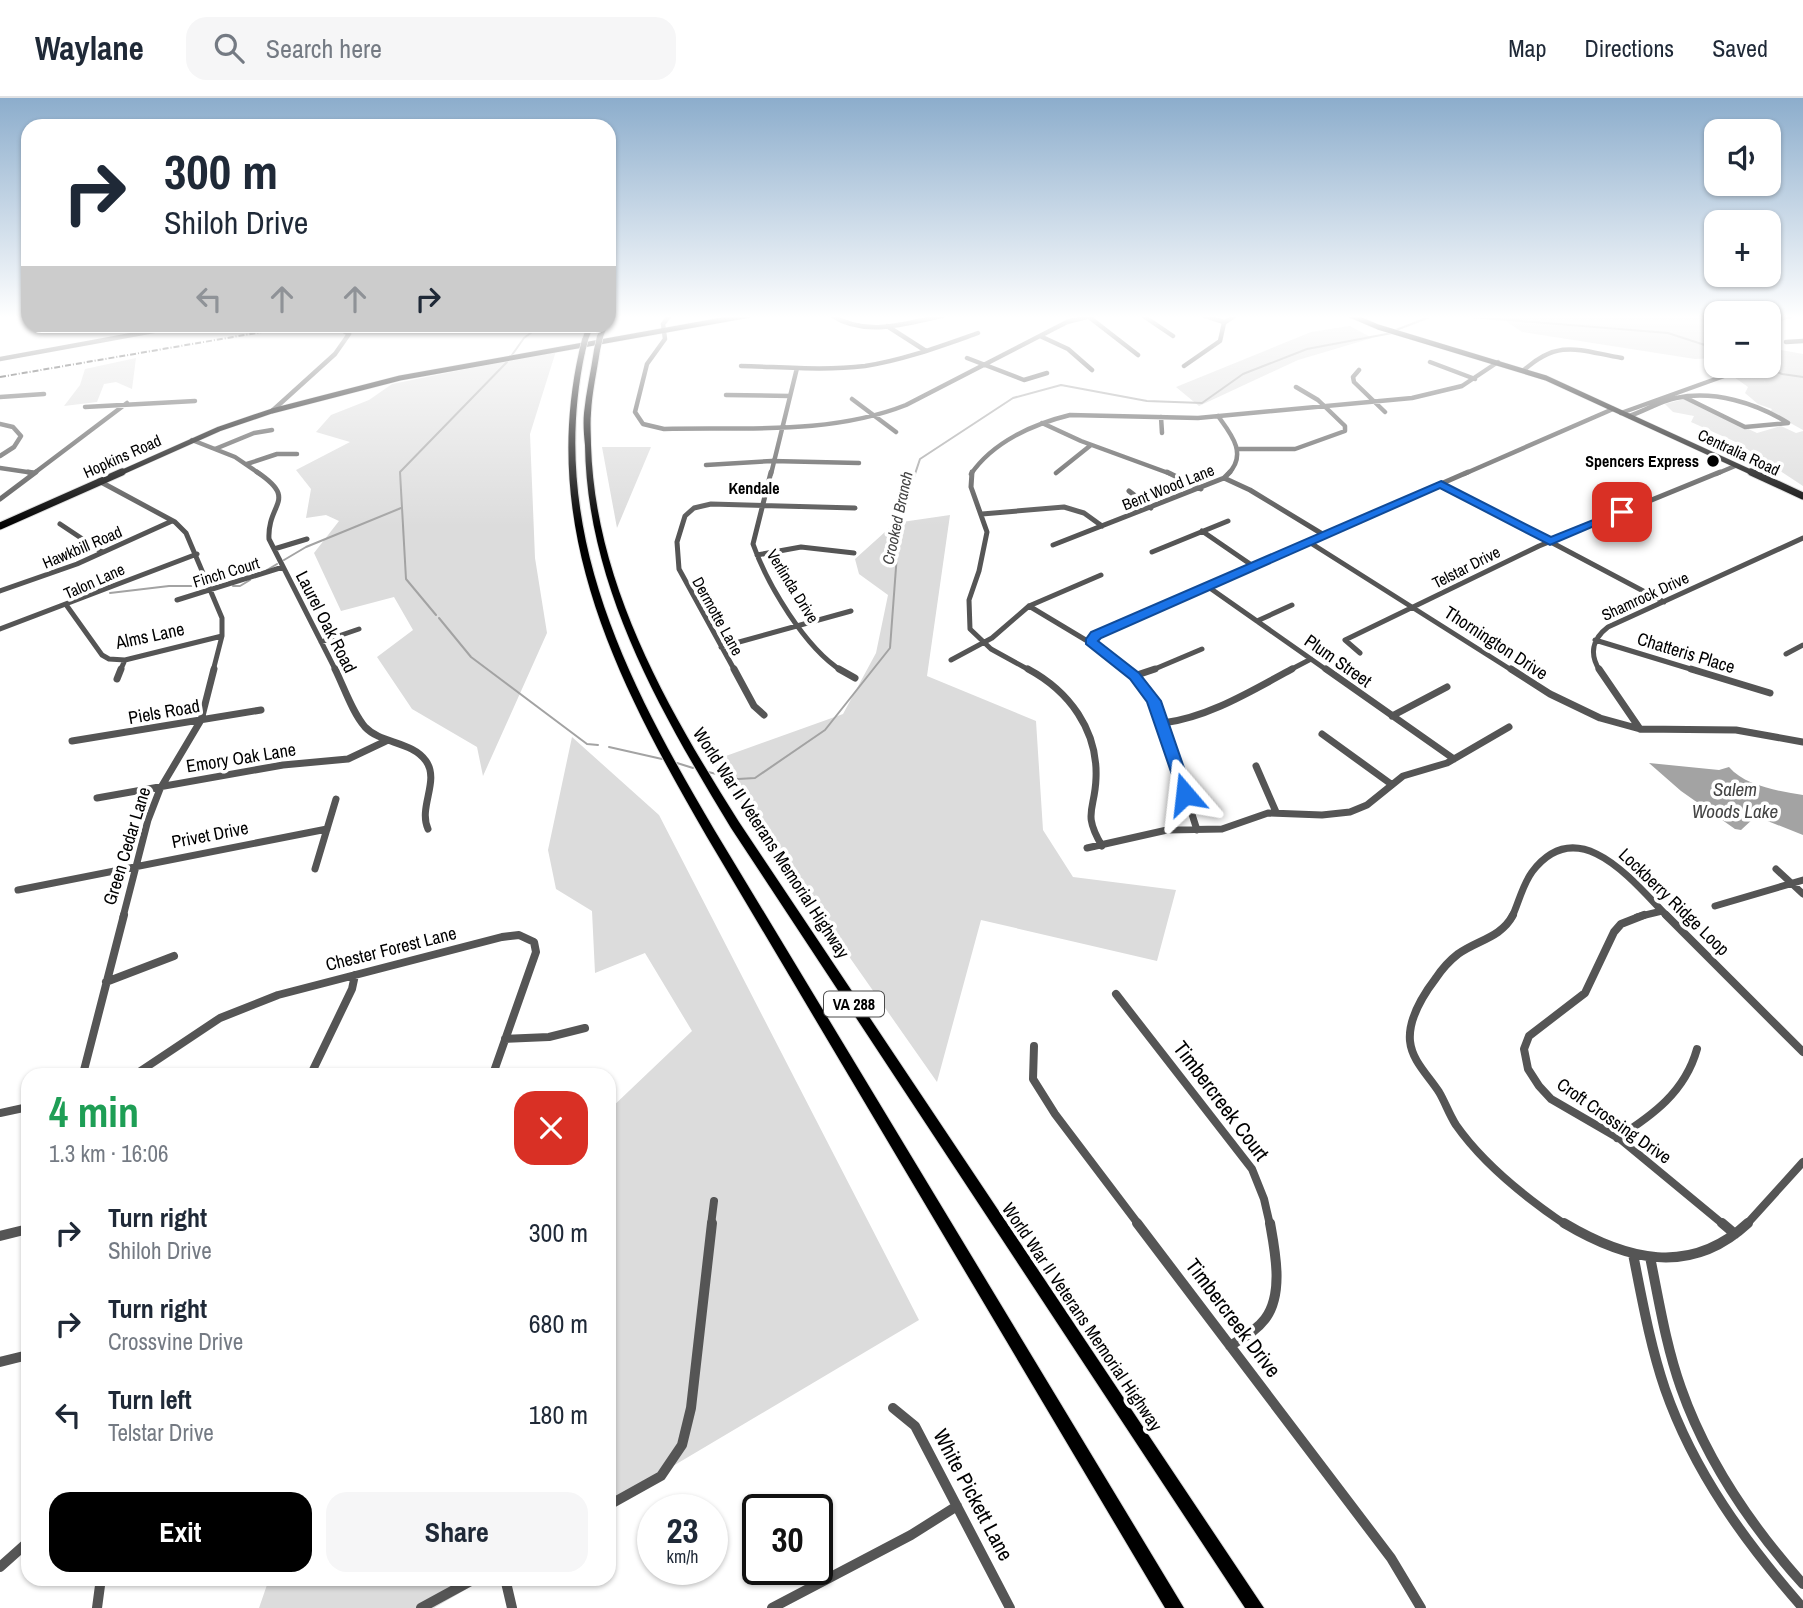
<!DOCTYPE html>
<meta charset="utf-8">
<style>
:root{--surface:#fff;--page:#f6f6f7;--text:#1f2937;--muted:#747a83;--line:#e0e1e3;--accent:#000}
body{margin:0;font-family:"Archivo Narrow",sans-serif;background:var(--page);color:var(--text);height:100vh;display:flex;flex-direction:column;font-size:26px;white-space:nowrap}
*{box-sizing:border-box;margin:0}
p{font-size:23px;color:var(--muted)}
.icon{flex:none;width:38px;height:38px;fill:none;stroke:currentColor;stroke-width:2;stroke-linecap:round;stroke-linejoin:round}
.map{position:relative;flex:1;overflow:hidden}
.details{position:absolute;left:21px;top:970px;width:595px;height:518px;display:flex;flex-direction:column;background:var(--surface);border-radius:21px;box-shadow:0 2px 5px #0004}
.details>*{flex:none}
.banner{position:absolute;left:21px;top:21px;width:595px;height:214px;border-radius:21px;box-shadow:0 2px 5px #0004;background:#fff;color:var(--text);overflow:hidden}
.fabs{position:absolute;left:1704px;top:21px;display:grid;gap:14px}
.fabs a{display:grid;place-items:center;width:77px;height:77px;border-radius:14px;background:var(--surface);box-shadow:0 2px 5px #0004;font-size:35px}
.speed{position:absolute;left:637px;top:1396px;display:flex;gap:14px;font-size:35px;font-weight:700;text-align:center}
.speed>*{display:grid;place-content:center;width:91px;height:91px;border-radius:50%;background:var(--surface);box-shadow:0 2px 5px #0004;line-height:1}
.speed small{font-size:18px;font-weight:400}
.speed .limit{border:4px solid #111;border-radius:10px;background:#fff;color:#111}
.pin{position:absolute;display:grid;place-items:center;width:60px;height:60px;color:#fff;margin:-30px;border-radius:14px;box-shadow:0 4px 10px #0006}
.me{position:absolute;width:77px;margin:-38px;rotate:343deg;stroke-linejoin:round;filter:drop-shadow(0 0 5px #0008)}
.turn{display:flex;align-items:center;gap:24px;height:147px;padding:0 28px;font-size:32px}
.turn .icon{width:91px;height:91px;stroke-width:2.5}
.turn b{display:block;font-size:49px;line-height:60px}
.lanes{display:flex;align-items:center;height:66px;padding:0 28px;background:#0003;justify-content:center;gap:35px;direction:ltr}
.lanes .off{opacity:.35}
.round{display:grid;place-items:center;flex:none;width:74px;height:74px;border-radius:21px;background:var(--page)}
.head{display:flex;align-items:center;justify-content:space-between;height:119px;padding:0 28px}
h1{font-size:42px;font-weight:700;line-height:52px;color:#1e9e55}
.action{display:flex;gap:14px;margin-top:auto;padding:14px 28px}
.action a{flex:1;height:80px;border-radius:21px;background:var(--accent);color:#fff;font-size:28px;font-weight:700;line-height:80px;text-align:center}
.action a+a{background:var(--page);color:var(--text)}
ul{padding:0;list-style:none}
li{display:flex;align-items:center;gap:21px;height:91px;padding:0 28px}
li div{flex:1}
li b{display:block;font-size:26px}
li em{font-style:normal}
header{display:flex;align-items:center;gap:42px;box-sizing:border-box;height:98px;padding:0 35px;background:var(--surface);border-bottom:2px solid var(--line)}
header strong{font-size:33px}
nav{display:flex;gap:38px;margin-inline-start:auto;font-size:24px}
.search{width:490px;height:63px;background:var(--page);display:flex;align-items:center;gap:18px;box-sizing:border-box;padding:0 24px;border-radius:21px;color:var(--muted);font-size:26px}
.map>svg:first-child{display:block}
.green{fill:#dcdcdc}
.water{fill:#a3a3a3}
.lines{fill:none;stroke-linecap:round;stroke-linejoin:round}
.stream{stroke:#a3a3a3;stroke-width:2}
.major-far1-casing{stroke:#dbdbdb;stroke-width:6}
.major-casing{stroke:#dbdbdb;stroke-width:9}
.highway-casing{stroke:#dbdbdb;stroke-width:2}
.minor-far4{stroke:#555;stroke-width:4.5}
.minor-far3{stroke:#555;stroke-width:5}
.minor-far2{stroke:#555;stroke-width:7}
.minor-far1{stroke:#555;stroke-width:8}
.minor{stroke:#555;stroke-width:10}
.major-far1{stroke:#000;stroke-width:5}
.major{stroke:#000;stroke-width:7}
.highway{fill:#000;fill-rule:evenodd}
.rail{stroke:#000;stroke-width:2;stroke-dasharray:6 2 1 2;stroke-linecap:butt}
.highway-bridge-casing{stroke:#dbdbdb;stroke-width:7;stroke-linecap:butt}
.highway-bridge{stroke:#000;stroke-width:6}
.route{fill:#1a73e8;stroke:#114b97;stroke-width:2}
.poi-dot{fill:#000;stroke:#fff;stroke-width:2.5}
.labels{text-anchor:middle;stroke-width:7;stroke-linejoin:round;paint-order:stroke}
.far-street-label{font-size:16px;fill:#000;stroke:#fff}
.far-poi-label{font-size:16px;font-weight:bold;fill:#000;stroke:#fff;text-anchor:end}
.far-neighbourhood-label{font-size:16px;font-weight:bold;fill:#000;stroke:#fff}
.far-water-label{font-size:16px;font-style:italic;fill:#444;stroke:#fff}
.shield{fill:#fff;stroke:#4c4c4c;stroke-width:2}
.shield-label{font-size:16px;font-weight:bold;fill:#000}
.street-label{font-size:18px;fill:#000;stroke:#fff}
.water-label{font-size:19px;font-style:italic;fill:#444;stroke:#fff}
.near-street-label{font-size:21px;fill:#000;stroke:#fff}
</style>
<header>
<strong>Waylane</strong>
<div class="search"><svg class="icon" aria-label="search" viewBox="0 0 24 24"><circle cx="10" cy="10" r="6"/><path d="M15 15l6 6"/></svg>Search here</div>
<nav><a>Map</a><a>Directions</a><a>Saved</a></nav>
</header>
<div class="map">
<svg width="1803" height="1510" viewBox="0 0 1803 1510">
<rect width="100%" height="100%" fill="#fff"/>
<!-- green -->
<path class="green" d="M 1497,217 L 1717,217 L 1717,260 L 1695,261 L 1522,234 Z
M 1350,228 L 1372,240 L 1298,262 L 1199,308 L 1176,289 L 1311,234 Z
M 1769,250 L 1803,256 L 1803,332 L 1770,314 L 1772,311 L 1758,306 L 1745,295 L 1748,289 L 1734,279 L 1757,278 L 1765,284 L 1744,268 L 1769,268 Z
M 556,253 L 530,336 L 535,460 L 547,535 L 483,678 L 477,649 L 412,611 L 377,559 L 413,532 L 394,499 L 341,513 L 314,455 L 339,423 L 326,417 L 306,420 L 311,391 L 296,372 L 350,344 L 316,334 L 331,317 L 369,302 L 392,286 Z
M 136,260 L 132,291 L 116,284 L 104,286 L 97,304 L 64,308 L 80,287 L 85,271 Z
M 1684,301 L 1757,335 L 1781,328 L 1796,335 L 1803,333 L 1803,388 L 1738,345 L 1691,324 L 1694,318 L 1673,314 L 1665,306 Z
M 602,349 L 651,349 L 617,430 Z
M 950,417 L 927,578 L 1036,623 L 1043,732 L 1073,779 L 1176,792 L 1157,863 L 981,822 L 937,984 L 712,663 L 843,616 L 876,555 L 888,497 L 859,476 L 855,461 L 895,425 Z
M 572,639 L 659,717 L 919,1222 L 609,1406 L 609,1012 L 692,933 L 645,855 L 595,875 L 592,813 L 556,791 L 548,752 Z
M 269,1481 L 484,1481 L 434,1510 L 259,1510 Z"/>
<!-- water -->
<path class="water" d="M 1649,665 L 1719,672 L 1729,669 C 1745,688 1779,693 1803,697 L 1803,737 L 1760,720 L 1754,720 L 1741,732 L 1735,731 L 1681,693 Z"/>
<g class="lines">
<!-- stream -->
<path class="stream" d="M 1448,217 L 1668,235 L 1717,251
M 1396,232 L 1435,217
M 512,257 L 524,240 L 540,228
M 1762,268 L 1782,276 L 1803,279
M 284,462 L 306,449 L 401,410
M 267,472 L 277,466
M 233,488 L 240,488 L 250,482
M 110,495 L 169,488 L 206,488
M 436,517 L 406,481 L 400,374 L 507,264
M 439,520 L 471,559 L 587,646 L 598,647
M 609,649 L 662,661
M 677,665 L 693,670
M 708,674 L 738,681 L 755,680 L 825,632 L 890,550 L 897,456 L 907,400 L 920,361 L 1013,300 L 1061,287 L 1147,303 L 1202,305 L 1243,276 L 1307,251 L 1392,235"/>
<!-- major-far1 casing -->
<g class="major-far1-casing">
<path id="major-far1" d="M 1350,217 L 1378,229 L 1546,280 L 1755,376
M 118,376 L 219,331 L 272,313 L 400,280 L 750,217"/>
</g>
<!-- major casing -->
<g class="major-casing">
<path id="major" d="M 1751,374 L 1803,398
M 0,428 L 122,374"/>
</g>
<!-- highway casing -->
<g class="highway-casing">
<path id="highway" d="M 587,228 L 593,228 L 588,242 L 585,244 L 582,242 Z
M 601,228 L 607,228 L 603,239 L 600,241 L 597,239 Z
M 597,250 L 600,252 C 597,273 592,294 591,315 C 590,326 591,337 591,347 C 595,486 667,610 739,724 L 1264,1510 L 1245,1510 L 731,730 C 660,613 587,488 585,347 C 584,337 583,326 584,315 C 586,294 591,273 594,252 Z
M 582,252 L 585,254 C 547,432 627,584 715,733 L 1184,1510 L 1165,1510 L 707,739 C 619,587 539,435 579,254 Z"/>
</g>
<!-- minor-far4 -->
<path class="minor-far4" d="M 670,217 L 663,226 L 665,241 L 647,266 L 635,314 L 643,326 L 664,331 C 744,329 830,337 906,307 L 1067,224 L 1094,217
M 831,217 C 867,240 907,225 946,217
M 1142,217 L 1173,238
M 1202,217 L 1224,224
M 1770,217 L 1782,220 L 1793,217
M 1089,219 L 1138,257
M 887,228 L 926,253
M 1040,238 L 1068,251 L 1092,272
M 1786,244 L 1803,243
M 967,260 L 1024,282 L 1047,275
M 0,261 L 181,228
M 1430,264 L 1475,281
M 741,268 C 782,269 824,273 865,268 C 904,262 941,248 978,235
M 1184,268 L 1220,243 L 1224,225 L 1236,217
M 1359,272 L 1353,279 L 1354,284 L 1385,314
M 1524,272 C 1560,240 1580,253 1622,260
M 726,297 L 790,298
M 0,299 L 44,296
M 852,301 L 896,334
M 85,309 L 195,303
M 272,313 L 335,256 L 349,236 L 335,228
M 1621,315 L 1724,278
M 1218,318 C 1231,336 1248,356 1228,376
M 1629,318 C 1645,313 1660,303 1676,300 C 1714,292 1756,305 1788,325 L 1745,329 L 1684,299
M 1161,319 L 1162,335
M 1042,325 L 1081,343 L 1171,376
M 0,326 L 13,329 L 21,338 L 14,349 L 0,358
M 192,342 L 235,359 L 260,376
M 215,351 L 254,335 L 272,332
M 1238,351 L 1295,351 L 1345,333 L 1345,328 L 1318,302 L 1296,289
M 247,366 L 277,356 L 297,356
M 706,367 L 772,363 L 859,365
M 0,370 L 34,375
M 1056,375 L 1091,347
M 33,376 L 127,305
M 771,376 L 797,270
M 971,376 C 993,344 1033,326 1070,317 L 1198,320 L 1412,300 L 1462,288 L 1498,264
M 1464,376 L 1613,311
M 1716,376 L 1735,368"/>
<!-- minor-far3 -->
<path class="minor-far3" d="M 28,374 L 34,375
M 257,374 C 299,402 267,405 269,441 L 336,573
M 771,374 L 753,446 C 767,486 805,550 842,573
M 972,374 L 971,389 L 987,434 L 979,473 L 969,502 L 970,531 L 991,551 L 1031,573
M 1167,374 L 1201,391
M 1224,380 L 1250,392 L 1324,437
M 99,383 L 175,424 L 186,435 L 222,520 L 222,538 L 213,573
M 1441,386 L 1664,504
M 1129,393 L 1151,410
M 0,401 L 36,374
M 982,416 L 1064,409 L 1084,415 L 1102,428
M 60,426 L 102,454
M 1202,433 L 1253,468
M 1309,444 L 1513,573
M 1053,447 L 1224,380 L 1230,374
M 274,451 L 307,441
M 1152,454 L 1228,423
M 757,457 L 801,449 L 854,455
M 1207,488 L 1328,573
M 0,493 L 77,466 L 172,423
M 177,502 L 283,469
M 67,508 L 102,557 L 109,561 L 125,562 L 222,538
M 1029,508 L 1109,556 L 1126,573
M 1257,523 L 1292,507
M 0,531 L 197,456
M 1595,542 L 1697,573
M 321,544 L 359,531
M 1090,544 L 1096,537 L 1122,525 L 1468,374
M 721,549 L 851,513
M 1360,555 L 1345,542 L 1539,448 L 1720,374
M 1786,556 L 1803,547
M 951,562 L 992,540 L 1029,508 L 1101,477
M 120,573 L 125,562
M 735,573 L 679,471 L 677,444 L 685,418 L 694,410 L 711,406 L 855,410
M 1150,573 L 1202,551
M 1288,573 L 1311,561
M 1600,573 C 1589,556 1592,541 1608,529 L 1803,440"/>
<!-- minor-far2 -->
<path class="minor-far2" d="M 335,571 C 344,589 352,614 365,629 C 381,646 412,643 426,663 C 440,683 418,709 428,731
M 734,571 L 754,608 L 764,617
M 839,571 L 855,580
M 1028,571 C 1069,593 1098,632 1096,680 C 1095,713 1082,714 1102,748
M 1124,571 L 1148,594 L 1163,625 L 1197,732
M 1326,571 L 1454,661
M 1511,571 L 1550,596 L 1600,620 L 1640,631 L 1736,632 L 1803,644
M 1599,571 L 1640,631
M 1691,571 L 1770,595
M 1134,578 L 1155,571
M 117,581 L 121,571
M 1392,618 L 1447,589
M 1163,625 C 1209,619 1251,593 1292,571
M 1322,636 L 1391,686
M 72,643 L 261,612
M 1256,668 L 1276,714
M 97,700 L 283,667 L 348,661 L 386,643
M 1087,750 L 1167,732 L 1222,731 L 1268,715 L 1322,717 L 1350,714 L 1367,707 L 1403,678 L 1447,665 L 1509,629
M 315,771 L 336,701
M 1776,771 L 1803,796
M 18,792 L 327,731
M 1715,808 L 1803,782
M 123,819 L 148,722 L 160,691 L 201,622 L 214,571
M 1512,819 C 1519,804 1522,788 1532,774 C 1579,712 1634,785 1668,819
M 1637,819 L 1662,813"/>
<!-- minor-far1 -->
<path class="minor-far1" d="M 1513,817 C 1501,840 1477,842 1458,856 C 1449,863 1442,871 1436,880 C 1423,897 1408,921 1410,943 C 1412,963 1428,977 1439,994 C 1445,1004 1449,1016 1456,1027 C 1484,1067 1526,1100 1566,1127
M 1644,817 L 1621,826 L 1614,834 L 1585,895 L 1529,938 L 1524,951 L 1528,971 L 1539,988 L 1551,1001 L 1620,1041 L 1724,1127
M 1666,817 L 1803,954
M 106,884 L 174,858
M 1116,896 L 1252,1071 L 1264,1101 L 1270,1127
M 505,941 L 549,939 L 585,930
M 1034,948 L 1033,981 L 1055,1016 L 1139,1127
M 83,976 L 124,817
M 136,976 L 220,920 L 278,897 L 502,839 L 519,837 L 534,844 L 536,854 L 493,976
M 311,976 L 352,891 L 355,877
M 0,1015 L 28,1009
M 1617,1040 C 1653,1017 1685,994 1697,951
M 711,1127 L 714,1103
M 1746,1127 L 1803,1064"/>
<!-- minor -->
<path class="minor" d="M 1137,1125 L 1391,1460 L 1421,1510
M 1564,1125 C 1626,1162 1690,1179 1748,1125
M 1722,1125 L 1735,1136
M 0,1138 L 28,1131
M 1633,1156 C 1642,1201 1650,1247 1665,1291 C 1694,1374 1745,1444 1803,1510
M 1650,1159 C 1659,1203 1666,1248 1681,1290 C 1707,1364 1751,1428 1803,1486
M 1230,1248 C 1242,1240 1256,1233 1265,1221 C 1284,1196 1275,1153 1270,1125
M 0,1264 L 28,1257
M 893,1310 L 915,1328 L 1010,1510
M 609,1407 L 661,1378 L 682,1347 L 691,1310 L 712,1125
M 0,1469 L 28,1444
M 505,1480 L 512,1510
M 97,1510 L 101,1480
M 421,1510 L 476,1480
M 772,1510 L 911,1437 L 957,1408"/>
<!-- major-far1 -->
<use href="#major-far1" class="major-far1"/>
<!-- major -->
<use href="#major" class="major"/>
<!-- highway -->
<use href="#highway" class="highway"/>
<!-- rail -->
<path class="rail" d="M 0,279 L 297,228"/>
<!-- highway-bridge casing -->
<g class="highway-bridge-casing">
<path id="highway-bridge" d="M 597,252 L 600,239
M 582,254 L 585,242"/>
</g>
<!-- highway-bridge -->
<use href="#highway-bridge" class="highway-bridge"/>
</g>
<!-- sky -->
<linearGradient id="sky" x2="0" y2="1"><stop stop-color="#8cadcc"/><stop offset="0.51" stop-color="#fff"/><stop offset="1" stop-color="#fff" stop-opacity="0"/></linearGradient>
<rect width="1803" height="429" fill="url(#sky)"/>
<!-- route -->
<path class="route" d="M 1441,383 L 1551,439 L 1618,412 L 1627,414 L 1550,447 L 1440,390 L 1101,540 L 1098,543 L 1139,575 L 1161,603 L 1193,696 L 1191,700 L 1180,700 L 1147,604 L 1130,581 L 1086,546 L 1086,541 L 1091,534 Z"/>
<!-- markers -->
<circle class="poi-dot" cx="1713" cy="363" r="7"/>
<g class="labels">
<!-- far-street labels -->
<g class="far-street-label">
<text transform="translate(1739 354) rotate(25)" y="6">Centralia Road</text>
<text transform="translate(122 358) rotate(-24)" y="6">Hopkins Road</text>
<text transform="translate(1168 389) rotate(-22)" y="6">Bent Wood Lane</text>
<text transform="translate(82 449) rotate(-23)" y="6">Hawkbill Road</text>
<text transform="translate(1466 469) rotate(-27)" y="6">Telstar Drive</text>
<text transform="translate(226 474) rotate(-17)" y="6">Finch Court</text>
<text transform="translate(94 483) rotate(-24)" y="6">Talon Lane</text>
<text transform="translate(793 488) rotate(58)" y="6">Verlinda Drive</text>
<text transform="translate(1645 498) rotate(-25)" y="6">Shamrock Drive</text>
<text transform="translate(718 518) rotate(61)" y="6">Dermotte Lane</text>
</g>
<!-- far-poi labels -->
<g class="far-poi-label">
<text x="1699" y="369">Spencers Express</text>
</g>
<!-- far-neighbourhood labels -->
<g class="far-neighbourhood-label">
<text x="754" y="396">Kendale</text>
</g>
<!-- far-water labels -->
<g class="far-water-label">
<text transform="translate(897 420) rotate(-78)" y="6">Crooked Branch</text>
</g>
<!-- shield labels -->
<rect class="shield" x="824" y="893.5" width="60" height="25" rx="5"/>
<g class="shield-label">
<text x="854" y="912">VA 288</text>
</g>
<!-- street labels -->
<g class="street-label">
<text transform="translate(326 524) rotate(63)" y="6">Laurel Oak Road</text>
<text transform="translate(150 538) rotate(-12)" y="6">Alms Lane</text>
<text transform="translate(1496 545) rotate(33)" y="6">Thornington Drive</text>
<text transform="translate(1686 555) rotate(17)" y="6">Chatteris Place</text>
<text transform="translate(1338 563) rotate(35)" y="6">Plum Street</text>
<text transform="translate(164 614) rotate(-10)" y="6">Piels Road</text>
<text transform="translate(241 660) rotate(-9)" y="6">Emory Oak Lane</text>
<text transform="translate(210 737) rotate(-11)" y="6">Privet Drive</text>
<text transform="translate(771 745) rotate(57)" y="6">World War II Veterans Memorial Highway</text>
<text transform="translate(127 748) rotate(-73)" y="6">Green Cedar Lane</text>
<text transform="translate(1674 804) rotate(44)" y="6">Lockberry Ridge Loop</text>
<text transform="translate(391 851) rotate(-14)" y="6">Chester Forest Lane</text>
<text transform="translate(1614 1023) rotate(35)" y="6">Croft Crossing Drive</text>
<text transform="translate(1082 1219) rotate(56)" y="6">World War II Veterans Memorial Highway</text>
</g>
<!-- water labels -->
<g class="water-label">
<text x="1735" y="698">Salem<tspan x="1735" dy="22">Woods Lake</tspan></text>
</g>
<!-- near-street labels -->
<g class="near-street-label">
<text transform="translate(1221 1003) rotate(53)" y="7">Timbercreek Court</text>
<text transform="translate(1233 1220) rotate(53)" y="7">Timbercreek Drive</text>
<text transform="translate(973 1397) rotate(62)" y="7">White Pickett Lane</text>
</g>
</g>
</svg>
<div class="fabs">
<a><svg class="icon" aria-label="sound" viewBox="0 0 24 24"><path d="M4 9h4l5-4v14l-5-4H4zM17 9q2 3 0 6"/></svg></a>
<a>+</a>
<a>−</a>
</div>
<div class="speed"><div>23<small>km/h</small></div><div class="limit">30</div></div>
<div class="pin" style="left:1622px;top:414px;background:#d93025"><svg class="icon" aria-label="arrive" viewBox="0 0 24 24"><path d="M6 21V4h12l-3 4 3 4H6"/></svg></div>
<svg class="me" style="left:1185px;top:696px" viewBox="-20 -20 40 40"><path d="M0-17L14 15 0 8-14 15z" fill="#1a73e8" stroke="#fff" stroke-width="4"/></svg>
<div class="banner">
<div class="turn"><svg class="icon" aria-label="right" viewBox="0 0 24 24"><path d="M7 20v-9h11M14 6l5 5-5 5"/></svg><div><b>300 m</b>Shiloh Drive</div></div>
<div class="lanes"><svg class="icon off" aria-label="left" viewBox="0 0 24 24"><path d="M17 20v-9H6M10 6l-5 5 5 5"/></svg><svg class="icon off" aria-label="ahead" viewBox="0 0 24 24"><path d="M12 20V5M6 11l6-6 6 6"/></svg><svg class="icon off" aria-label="ahead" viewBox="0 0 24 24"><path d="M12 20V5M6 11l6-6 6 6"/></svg><svg class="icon" aria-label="right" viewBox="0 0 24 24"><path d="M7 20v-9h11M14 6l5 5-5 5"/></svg></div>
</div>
<section class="details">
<div class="head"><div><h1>4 min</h1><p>1.3 km · 16:06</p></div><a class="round" style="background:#d93025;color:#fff"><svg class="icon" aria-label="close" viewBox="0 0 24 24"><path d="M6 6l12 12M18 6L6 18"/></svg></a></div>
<ul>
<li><svg class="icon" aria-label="right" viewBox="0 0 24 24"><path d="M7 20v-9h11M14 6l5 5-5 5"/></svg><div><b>Turn right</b><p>Shiloh Drive</p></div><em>300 m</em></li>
<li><svg class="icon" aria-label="right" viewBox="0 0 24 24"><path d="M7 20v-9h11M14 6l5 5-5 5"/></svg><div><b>Turn right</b><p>Crossvine Drive</p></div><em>680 m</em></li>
<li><svg class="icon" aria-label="left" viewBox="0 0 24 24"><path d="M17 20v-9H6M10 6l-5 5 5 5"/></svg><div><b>Turn left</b><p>Telstar Drive</p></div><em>180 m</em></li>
</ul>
<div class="action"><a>Exit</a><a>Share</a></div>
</section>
</div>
